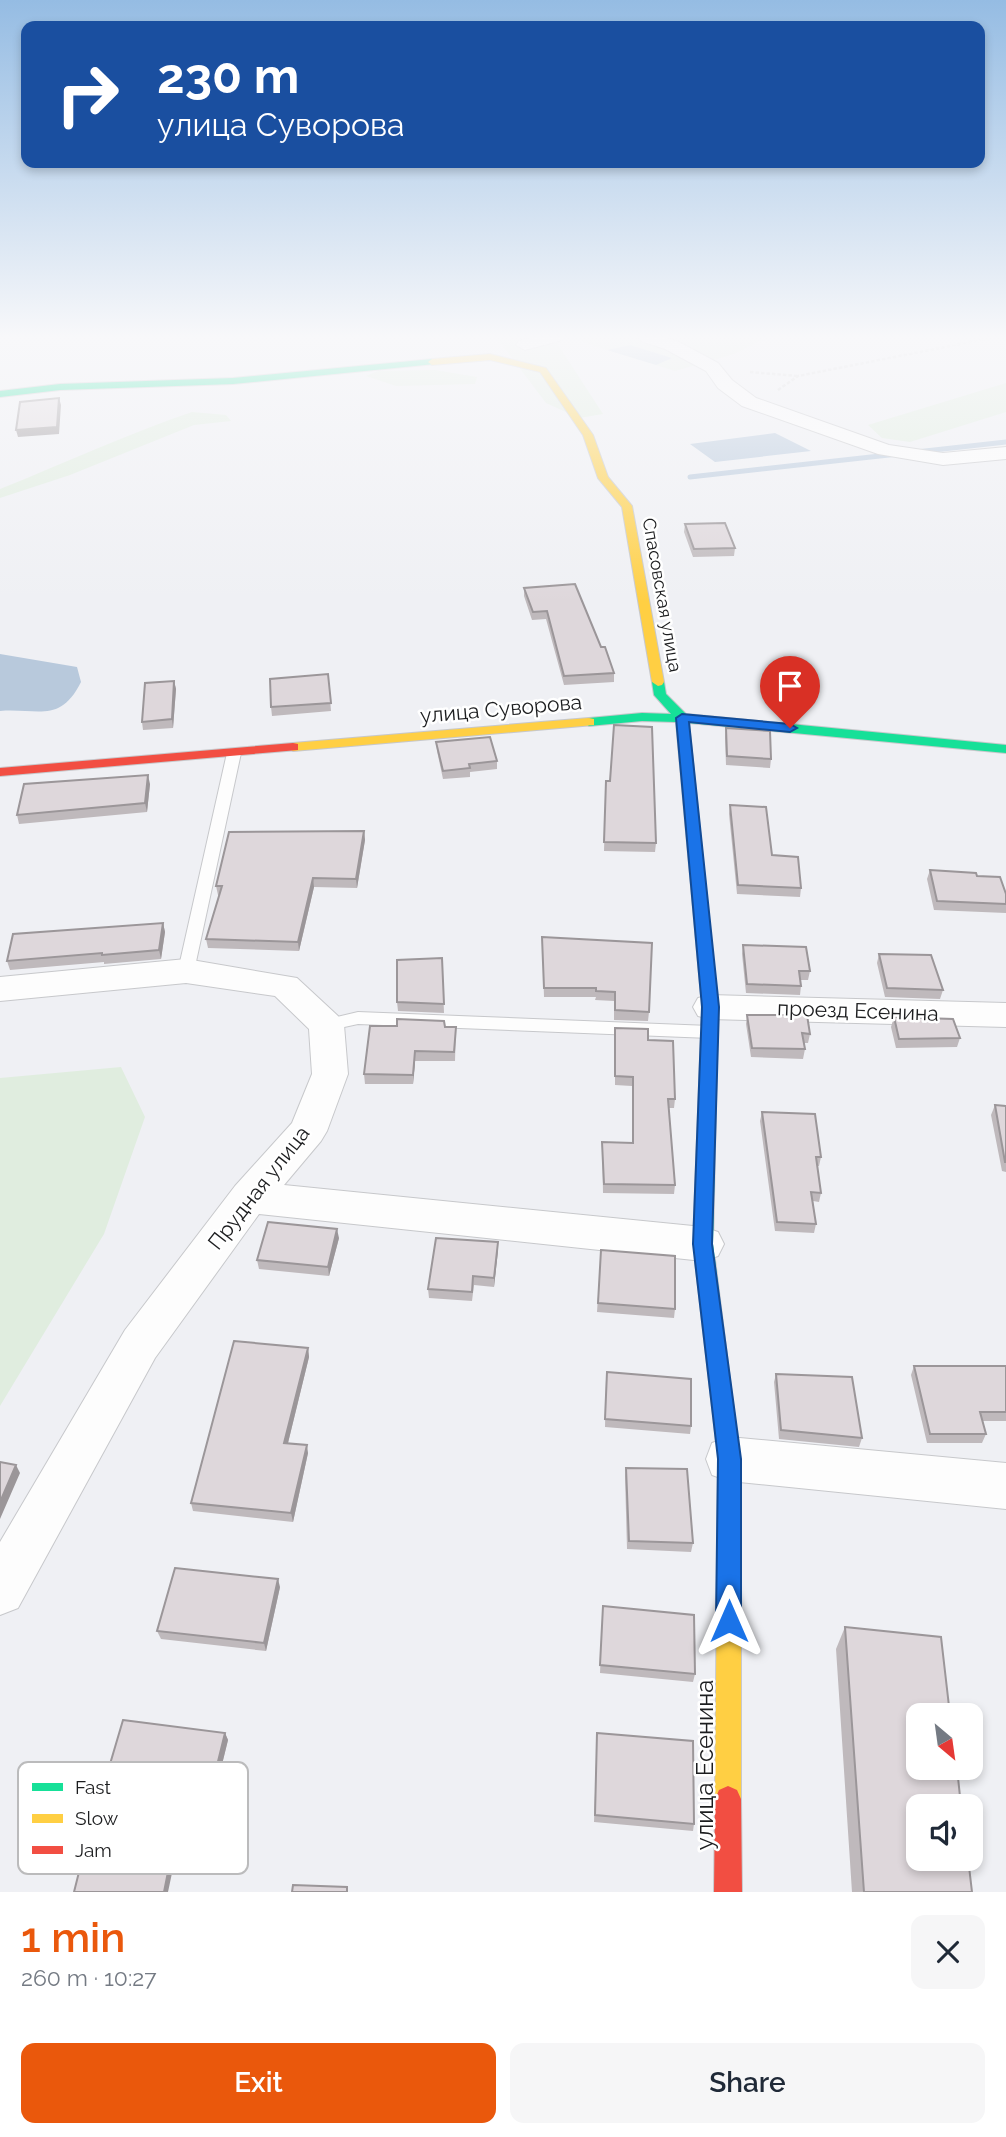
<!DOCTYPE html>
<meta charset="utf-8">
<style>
:root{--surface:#fff;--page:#f6f6f7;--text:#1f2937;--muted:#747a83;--accent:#ea580c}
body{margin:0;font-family:Raleway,sans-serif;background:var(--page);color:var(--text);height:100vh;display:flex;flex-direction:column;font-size:26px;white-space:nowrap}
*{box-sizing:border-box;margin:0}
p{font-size:23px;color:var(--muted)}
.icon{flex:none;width:38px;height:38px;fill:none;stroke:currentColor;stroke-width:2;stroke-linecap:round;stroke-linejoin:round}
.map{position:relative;height:1892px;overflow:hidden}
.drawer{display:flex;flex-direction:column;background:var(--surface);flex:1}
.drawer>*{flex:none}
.top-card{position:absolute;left:21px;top:21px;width:964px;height:147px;border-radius:14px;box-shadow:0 4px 10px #0003;background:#1a4fa0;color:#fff;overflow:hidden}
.needle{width:46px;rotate:151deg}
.fabs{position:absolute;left:906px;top:1703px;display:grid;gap:14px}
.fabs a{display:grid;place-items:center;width:77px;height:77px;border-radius:14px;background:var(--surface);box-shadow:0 4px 10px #0003;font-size:35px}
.pin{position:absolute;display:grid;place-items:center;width:60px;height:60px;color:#fff;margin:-72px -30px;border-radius:50% 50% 50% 0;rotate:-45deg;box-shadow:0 0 7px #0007}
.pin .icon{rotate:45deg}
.me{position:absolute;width:77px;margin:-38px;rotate:0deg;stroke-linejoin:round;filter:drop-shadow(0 0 5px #0008)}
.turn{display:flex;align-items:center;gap:24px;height:147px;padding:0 21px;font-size:32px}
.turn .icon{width:91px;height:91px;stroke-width:2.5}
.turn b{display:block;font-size:49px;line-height:60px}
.round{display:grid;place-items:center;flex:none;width:74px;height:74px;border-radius:14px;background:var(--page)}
.head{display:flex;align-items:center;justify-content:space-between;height:119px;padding:0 21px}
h1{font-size:42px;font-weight:600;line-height:52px;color:var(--accent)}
.cta{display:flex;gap:14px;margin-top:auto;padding:14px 21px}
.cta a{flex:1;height:80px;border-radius:14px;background:var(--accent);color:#fff;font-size:28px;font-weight:600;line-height:80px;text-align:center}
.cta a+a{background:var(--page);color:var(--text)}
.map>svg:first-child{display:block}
.green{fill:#e0eddf}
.water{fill:#b8c9dc}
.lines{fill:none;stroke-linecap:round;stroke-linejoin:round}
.stream{stroke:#b8c9dc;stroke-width:5}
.lane-casing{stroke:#c7c8cb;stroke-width:2}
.street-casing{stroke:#c7c8cb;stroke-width:2}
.fast-casing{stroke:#c7c8cb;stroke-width:2}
.slow-casing{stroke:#c7c8cb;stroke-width:2}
.jam-casing{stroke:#c7c8cb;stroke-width:2}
.path{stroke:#d6d6d7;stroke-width:2.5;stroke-dasharray:3.5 2;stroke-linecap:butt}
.lane{fill:#fdfdfd;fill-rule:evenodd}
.street{fill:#fdfdfd;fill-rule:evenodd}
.fast{fill:#16e098;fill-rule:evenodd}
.slow{fill:#ffcf43;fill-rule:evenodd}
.jam{fill:#f24e42;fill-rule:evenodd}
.wall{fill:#bfb9bc}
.shaded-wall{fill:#9b9699}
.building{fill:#ded7db;stroke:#9b9699;stroke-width:2}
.route{fill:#1a73e8;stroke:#114b97;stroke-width:2}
.labels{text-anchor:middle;stroke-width:5;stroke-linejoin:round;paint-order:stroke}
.far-street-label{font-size:18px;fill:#1c1d1f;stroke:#fff}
.street-label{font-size:21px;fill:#1c1d1f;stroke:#fff}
.near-street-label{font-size:24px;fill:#1c1d1f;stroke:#fff}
.key{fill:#fff;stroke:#bbbbbc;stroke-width:2}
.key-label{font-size:19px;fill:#1c1d1f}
</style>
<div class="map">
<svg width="1006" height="1892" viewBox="0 0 1006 1892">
<rect width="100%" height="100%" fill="#eff0f4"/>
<!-- green -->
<path class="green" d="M 496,337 L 553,337 L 603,414 L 579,418 L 546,403 Z
M 593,337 L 768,337 L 734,354 L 675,371 L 656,365 L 671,358 L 630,345 L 607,350 L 580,341 Z
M 435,370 L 477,377 L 475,384 L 396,386 L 366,376 L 378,371 Z
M 1006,383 L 1006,412 L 910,442 L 882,438 L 868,425 Z
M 192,412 L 226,415 L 231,421 L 194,425 L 70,475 L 0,498 L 0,489 C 65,463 127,434 192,412 Z
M 121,1067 L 145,1117 L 104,1234 L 0,1406 L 0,1078 Z"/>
<!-- water -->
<path class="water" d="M 630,345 L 672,358 L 656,365 L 607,350 Z
M 775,433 L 811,451 L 715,462 L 690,444 Z
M 0,654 L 77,667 L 81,682 C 60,724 38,708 0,711 Z"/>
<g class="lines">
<!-- stream -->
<path class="stream" d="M 916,452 L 1006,442
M 690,477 L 898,454"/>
<!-- lane casing -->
<g class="lane-casing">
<path id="lane" d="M 234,749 L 241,753 L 194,971 L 186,976 L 178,971 L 227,753 Z
M 358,1012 L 710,1026 L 716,1028 L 718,1032 L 716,1036 L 710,1038 L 358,1024 L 326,1031 L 320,1029 L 318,1025 L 320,1021 Z"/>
</g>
<!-- street casing -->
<g class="street-casing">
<path id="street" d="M 535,337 L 562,337 L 559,341 L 525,350 L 516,345 L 519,341 Z
M 638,337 L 663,337 L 677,341 L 718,363 L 732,380 L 756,398 L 889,445 L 943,453 L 1006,447 L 1006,459 L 943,465 L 878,454 L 742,406 L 718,388 L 706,371 L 665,349 L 641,341 Z
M 186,959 L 297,978 L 338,1016 L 344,1025 L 348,1074 L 327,1131 L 321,1141 L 284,1185 L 703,1227 L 718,1232 L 724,1244 L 718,1256 L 703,1261 L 259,1214 L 155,1358 L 18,1608 L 0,1615 L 0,1542 L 125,1330 L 235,1186 L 292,1123 L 312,1074 L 309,1029 L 275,996 L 186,983 L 0,1001 L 0,977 Z
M 710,995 L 1006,1003 L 1006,1027 L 710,1019 L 698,1016 L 693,1007 L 698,998 Z
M 729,1437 L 1006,1463 L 1006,1509 L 729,1481 L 712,1475 L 706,1459 L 712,1443 Z"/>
</g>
<!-- fast casing -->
<g class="fast-casing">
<path id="fast" d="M 432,359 L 436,362 L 435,364 L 233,384 L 60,390 L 0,397 L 0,391 L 60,384 L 233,378 Z
M 658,678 L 664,682 L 666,694 L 686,714 L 1006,745 L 1006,753 L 689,723 L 718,1007 L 713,1244 L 740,1459 L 741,1571 L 737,1579 L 729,1583 L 721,1579 L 717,1571 L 718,1459 L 693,1244 L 702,1007 L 676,722 L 642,721 L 589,726 L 583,722 L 589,718 L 642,713 L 671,714 L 654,695 L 652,682 Z"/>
</g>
<!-- slow casing -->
<g class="slow-casing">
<path id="slow" d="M 490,354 L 546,368 L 593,435 L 608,477 L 632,506 L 664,682 L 662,685 L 658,686 L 652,682 L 622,507 L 598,478 L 583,435 L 540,372 L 490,360 L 432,365 L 428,362 L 432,359 Z
M 589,718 L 594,719 L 594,725 L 293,751 L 286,747 L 293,743 Z
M 729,1559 L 737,1563 L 741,1571 L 741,1799 L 737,1808 L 728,1812 L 719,1808 L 715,1799 L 717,1571 L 721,1563 Z"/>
</g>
<!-- jam casing -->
<g class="jam-casing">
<path id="jam" d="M 293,743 L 298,744 L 298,750 L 0,776 L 0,768 Z
M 728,1786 L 737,1790 L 741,1799 L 742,1892 L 714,1892 L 715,1799 L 719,1790 Z"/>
</g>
<!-- path -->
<path class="path" d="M 750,372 L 797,376
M 778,390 L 798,376 L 996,337"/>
<!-- lane -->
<use href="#lane" class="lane"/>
<!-- street -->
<use href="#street" class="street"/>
<!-- fast -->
<use href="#fast" class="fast"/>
<!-- slow -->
<use href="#slow" class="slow"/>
<!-- jam -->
<use href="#jam" class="jam"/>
</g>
<!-- wall -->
<path class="wall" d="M 685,524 L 735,548 L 734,556 L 693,557 L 684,532 Z
M 524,588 L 614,673 L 614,682 L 564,685 L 546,619 L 532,620 L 524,596 Z
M 328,674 L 331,711 L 272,716 L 271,707 Z
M 174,681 L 176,689 L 173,728 L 143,730 L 142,722 Z
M 726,728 L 771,759 L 770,768 L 726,765 L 725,737 Z
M 436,742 L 497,761 L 497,769 L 470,772 L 470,777 L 443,779 L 437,751 Z
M 606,781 L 656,843 L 655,852 L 604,851 Z
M 150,784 L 147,812 L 19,824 L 17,815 Z
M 730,805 L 772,855 L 801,888 L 800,897 L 737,894 L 729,814 Z
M 364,831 L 365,840 L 357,888 L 314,887 L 299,951 L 208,948 L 206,939 L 219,895 L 218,895 L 216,886 Z
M 930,870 L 977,876 L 1006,894 L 1006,913 L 934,910 L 927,879 Z
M 163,923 L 165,932 L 161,959 L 104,964 L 104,962 L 10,970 L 7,961 Z
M 542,937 L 649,1012 L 648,1021 L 614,1020 L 614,1001 L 595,1000 L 596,997 L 544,997 Z
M 743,945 L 810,971 L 808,980 L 800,980 L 801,986 L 800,995 L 746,993 L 742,954 Z
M 879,954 L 943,990 L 940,999 L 885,997 L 877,963 Z
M 442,958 L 444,1013 L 398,1011 L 397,1002 Z
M 747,1015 L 810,1034 L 808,1043 L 804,1043 L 805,1049 L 803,1059 L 751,1057 L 746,1024 Z
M 894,1017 L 960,1038 L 957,1047 L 896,1048 L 891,1027 Z
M 397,1026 L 456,1027 L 455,1061 L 415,1061 L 413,1084 L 365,1084 L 364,1074 Z
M 615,1028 L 648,1040 L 675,1099 L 674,1108 L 669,1108 L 675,1185 L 674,1194 L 603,1193 L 602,1142 L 632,1143 L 632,1086 L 615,1085 Z
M 995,1105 L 1006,1106 L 1006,1172 L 1002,1171 L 991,1115 Z
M 762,1112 L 821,1157 L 819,1166 L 817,1166 L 821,1193 L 819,1202 L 813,1201 L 816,1224 L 814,1233 L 775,1231 L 760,1121 Z
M 339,1238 L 329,1276 L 259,1269 L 257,1260 Z
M 498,1242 L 494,1287 L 474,1285 L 472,1301 L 429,1298 L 428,1289 Z
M 601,1250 L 675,1309 L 674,1318 L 597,1312 Z
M 308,1348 L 309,1357 L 288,1443 L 308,1453 L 293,1522 L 193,1511 L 191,1503 Z
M 914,1366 L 1006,1366 L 1006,1421 L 982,1421 L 986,1434 L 982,1443 L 927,1443 L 911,1375 Z
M 776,1374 L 862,1438 L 859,1447 L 779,1439 L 774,1382 Z
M 606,1380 L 691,1426 L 690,1434 L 605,1427 Z
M 626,1468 L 693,1543 L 691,1552 L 627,1549 L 625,1476 Z
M 280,1587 L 266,1651 L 161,1639 L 157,1631 Z
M 603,1606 L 695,1674 L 693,1682 L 600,1673 Z
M 845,1627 L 972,1892 L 852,1892 L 836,1649 Z
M 225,1733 L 228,1740 L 213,1801 L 109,1788 L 105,1781 Z
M 597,1733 L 694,1824 L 693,1831 L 594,1822 Z"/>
<!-- shaded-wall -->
<path class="shaded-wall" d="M 59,398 L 61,405 L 59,434 L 18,437 L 16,430 Z
M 174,681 L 176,689 L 173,728 L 172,719 Z
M 148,775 L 150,784 L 147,812 L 145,803 Z
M 364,831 L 365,840 L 357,888 L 356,879 Z
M 313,878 L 314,887 L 299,951 L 298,942 Z
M 163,923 L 165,932 L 161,959 L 159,950 Z
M 415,1051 L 415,1061 L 413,1084 L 413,1075 Z
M 337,1229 L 339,1238 L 329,1276 L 328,1267 Z
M 498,1242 L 498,1251 L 494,1287 L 494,1278 Z
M 308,1348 L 309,1357 L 286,1451 L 284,1443 Z
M 307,1445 L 308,1453 L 293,1522 L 291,1513 Z
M 16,1465 L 20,1473 L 0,1519 L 0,1502 Z
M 278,1579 L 280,1587 L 266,1651 L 264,1643 Z
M 225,1733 L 228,1740 L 213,1801 L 210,1794 Z
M 169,1867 L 172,1873 L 168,1892 L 164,1892 Z"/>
<!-- building -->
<path class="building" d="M 59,398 L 57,427 L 16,430 L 20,402 Z
M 725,523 L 735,548 L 694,549 L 685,524 Z
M 575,584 L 601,647 L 605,647 L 614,673 L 564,676 L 547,611 L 533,612 L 524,588 Z
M 328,674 L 331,703 L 271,707 L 270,679 Z
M 174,681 L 172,719 L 142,722 L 145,683 Z
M 614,725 L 652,727 L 656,843 L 604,842 L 606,781 L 610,781 Z
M 726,728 L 770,731 L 771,759 L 727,756 Z
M 490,737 L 497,761 L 469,764 L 470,768 L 443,771 L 436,742 Z
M 148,775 L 145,803 L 17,815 L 24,784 Z
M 730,805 L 766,807 L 772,855 L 798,857 L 801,888 L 738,885 Z
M 364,831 L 356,879 L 313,878 L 298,942 L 206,939 L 222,886 L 216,886 L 229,832 Z
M 930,870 L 976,873 L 977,876 L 1000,877 L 1006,894 L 1006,904 L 937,901 Z
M 163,923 L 159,950 L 102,955 L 102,953 L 7,961 L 13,934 Z
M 542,937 L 652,943 L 649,1012 L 615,1010 L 615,992 L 596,991 L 596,988 L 544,988 Z
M 743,945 L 806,947 L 810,971 L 799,971 L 801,986 L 747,984 Z
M 879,954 L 931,955 L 943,990 L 887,988 Z
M 442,958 L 444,1004 L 397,1002 L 397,960 Z
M 747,1015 L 807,1015 L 810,1034 L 802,1033 L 805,1049 L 752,1048 Z
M 894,1017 L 953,1019 L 960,1038 L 899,1039 Z
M 397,1019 L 444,1021 L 445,1027 L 456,1027 L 454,1052 L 415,1051 L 413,1075 L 364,1074 L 370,1026 L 397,1026 Z
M 615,1028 L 648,1029 L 648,1040 L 673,1041 L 675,1099 L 668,1099 L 675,1185 L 604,1184 L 602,1142 L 633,1143 L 633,1077 L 615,1076 Z
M 995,1105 L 1006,1106 L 1006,1162 L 1005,1162 Z
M 762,1112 L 815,1114 L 821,1157 L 816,1157 L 821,1193 L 811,1192 L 816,1224 L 777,1222 Z
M 268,1222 L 337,1229 L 328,1267 L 257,1260 Z
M 436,1238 L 498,1242 L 494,1278 L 473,1276 L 472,1292 L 428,1289 Z
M 601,1250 L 675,1256 L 675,1309 L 598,1303 Z
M 234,1341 L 308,1348 L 284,1443 L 307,1445 L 291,1513 L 191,1503 Z
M 914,1366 L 1006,1366 L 1006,1412 L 980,1412 L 986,1434 L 930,1434 Z
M 607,1372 L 691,1379 L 691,1426 L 605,1419 Z
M 776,1374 L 852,1377 L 862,1438 L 781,1430 Z
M 0,1462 L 16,1465 L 0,1502 Z
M 626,1468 L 687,1469 L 693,1543 L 629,1541 Z
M 175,1568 L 278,1579 L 264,1643 L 157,1631 Z
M 603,1606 L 694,1615 L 695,1674 L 600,1665 Z
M 845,1627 L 941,1637 L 950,1715 L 919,1715 L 919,1768 L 957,1768 L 961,1806 L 919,1806 L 919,1858 L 968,1858 L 972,1892 L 864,1892 Z
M 123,1720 L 225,1733 L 210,1794 L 105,1781 Z
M 597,1733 L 693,1741 L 694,1824 L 595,1815 Z
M 82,1860 L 169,1867 L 164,1892 L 74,1892 Z
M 293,1885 L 347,1887 L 347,1892 L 292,1892 Z"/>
<!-- sky -->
<linearGradient id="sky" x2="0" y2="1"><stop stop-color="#95bce3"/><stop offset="0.56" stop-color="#f8f8fa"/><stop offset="1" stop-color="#f8f8fa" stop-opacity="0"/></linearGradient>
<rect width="1006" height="602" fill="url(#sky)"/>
<!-- route -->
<path class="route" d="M 682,714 L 790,724 L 797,728 L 790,732 L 689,722 L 719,1007 L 712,1244 L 741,1459 L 741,1621 L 737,1630 L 729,1633 L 720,1630 L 716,1621 L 718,1459 L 693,1244 L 702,1007 L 676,718 Z"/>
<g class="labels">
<!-- far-street labels -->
<g class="far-street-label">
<text transform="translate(662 595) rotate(80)" y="6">Спасовская улица</text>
</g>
<!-- street labels -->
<g class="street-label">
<text transform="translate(501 709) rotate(-5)" y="7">улица Суворова</text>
<text transform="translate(858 1011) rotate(2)" y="7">проезд Есенина</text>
<text transform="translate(259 1188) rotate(-52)" y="7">Прудная улица</text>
</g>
<!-- near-street labels -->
<g class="near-street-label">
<text transform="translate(705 1765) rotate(-90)" y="8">улица Есенина</text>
</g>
</g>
<!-- legend -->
<rect x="18" y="1762" width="230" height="112" rx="10" class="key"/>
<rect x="32" y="1783" width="31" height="8" fill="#16e098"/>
<rect x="32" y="1814" width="31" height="9" fill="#ffcf43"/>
<rect x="32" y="1846" width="31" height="8" fill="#f24e42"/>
<g class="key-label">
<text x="75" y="1794">Fast</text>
<text x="75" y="1825">Slow</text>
<text x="75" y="1857">Jam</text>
</g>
</svg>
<div class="fabs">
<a><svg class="needle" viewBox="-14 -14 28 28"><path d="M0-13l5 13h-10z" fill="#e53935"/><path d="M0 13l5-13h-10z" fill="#747a83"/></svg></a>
<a><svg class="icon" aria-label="sound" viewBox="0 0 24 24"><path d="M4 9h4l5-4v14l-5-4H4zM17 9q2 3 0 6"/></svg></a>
</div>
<div class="pin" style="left:790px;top:728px;background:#d93025"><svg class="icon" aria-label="arrive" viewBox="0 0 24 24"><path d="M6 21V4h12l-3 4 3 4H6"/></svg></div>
<svg class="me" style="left:729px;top:1621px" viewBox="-20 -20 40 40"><path d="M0-17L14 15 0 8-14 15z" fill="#1a73e8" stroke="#fff" stroke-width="4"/></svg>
<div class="top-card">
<div class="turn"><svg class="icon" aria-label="right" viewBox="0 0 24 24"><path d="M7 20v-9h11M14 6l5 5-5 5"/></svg><div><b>230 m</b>улица Суворова</div></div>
</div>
</div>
<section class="drawer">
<div class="head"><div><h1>1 min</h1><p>260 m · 10:27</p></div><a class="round"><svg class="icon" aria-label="close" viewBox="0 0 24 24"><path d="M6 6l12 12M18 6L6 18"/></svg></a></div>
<div class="cta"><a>Exit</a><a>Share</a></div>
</section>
